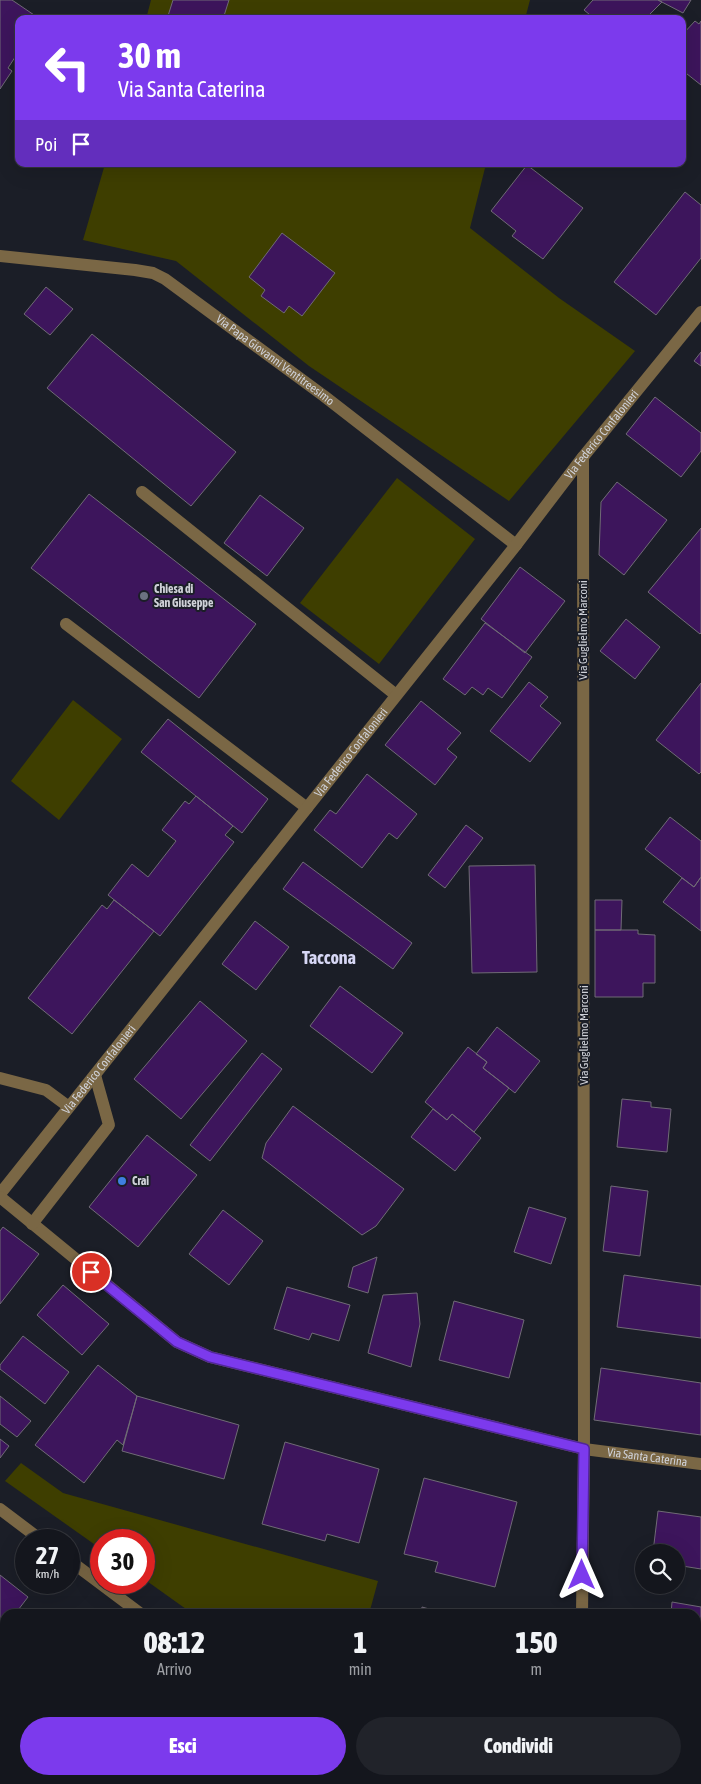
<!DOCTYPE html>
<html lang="it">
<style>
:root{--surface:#14161d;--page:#21232a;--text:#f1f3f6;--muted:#9d9fa4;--line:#33353b;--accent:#7c3aed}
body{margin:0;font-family:"Asap Condensed",sans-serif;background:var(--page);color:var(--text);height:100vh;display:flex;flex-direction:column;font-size:19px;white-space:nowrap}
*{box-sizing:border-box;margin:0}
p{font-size:16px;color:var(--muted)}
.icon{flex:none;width:28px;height:28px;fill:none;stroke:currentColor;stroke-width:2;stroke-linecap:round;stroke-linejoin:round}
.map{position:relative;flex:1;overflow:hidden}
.side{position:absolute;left:0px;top:1609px;width:701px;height:176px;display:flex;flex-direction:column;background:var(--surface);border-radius:15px 15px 0 0;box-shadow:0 5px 20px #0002,0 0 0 1px var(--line)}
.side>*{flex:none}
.hud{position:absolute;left:15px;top:15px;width:671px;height:152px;border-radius:10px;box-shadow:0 5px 20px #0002,0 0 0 1px var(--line);background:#7c3aed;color:#fff;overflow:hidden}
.fabs{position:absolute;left:635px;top:1544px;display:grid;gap:10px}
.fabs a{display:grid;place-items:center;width:50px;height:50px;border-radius:50%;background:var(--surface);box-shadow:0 5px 20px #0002,0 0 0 1px var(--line);font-size:25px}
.speed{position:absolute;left:15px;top:1529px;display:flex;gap:10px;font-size:25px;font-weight:700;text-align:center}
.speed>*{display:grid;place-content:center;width:65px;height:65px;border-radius:50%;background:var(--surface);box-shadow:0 5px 20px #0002,0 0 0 1px var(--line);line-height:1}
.speed small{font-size:12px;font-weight:400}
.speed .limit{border:8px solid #d22;background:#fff;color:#111}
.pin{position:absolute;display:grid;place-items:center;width:42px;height:42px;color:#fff;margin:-21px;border:2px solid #fff;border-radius:50%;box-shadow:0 1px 5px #0007}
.me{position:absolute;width:55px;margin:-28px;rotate:0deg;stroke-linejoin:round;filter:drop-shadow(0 0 4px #0008)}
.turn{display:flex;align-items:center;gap:18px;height:105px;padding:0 20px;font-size:22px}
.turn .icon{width:65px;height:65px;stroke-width:2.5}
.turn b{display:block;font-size:35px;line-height:42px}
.then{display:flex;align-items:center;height:48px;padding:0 20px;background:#0003;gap:10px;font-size:19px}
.eta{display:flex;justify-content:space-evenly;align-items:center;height:85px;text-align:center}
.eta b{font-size:30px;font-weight:800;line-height:35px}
.cta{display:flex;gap:10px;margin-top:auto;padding:10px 20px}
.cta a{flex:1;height:58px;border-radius:30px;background:var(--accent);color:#fff;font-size:20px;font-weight:800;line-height:58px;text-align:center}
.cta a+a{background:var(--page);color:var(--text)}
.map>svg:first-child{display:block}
.green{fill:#3e3e00}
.building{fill:#3d155c;stroke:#706b76}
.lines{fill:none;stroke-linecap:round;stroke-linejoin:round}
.minor{stroke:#7a6745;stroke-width:12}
.route-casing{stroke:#51269a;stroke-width:12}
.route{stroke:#7c3aed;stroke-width:9}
.worship-dot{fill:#6b7280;stroke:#1b1e27;stroke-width:2}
.shop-dot{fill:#3f7fe0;stroke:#1b1e27;stroke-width:2}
.labels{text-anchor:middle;stroke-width:4;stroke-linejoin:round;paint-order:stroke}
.street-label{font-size:12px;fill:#cfd1d8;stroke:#1b1e27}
.poi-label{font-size:12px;font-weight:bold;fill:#cfd1d8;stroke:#1b1e27;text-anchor:start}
.district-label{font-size:18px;font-weight:bold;fill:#d7d7f5;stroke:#1b1e27}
</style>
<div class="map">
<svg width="701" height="1784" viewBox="0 0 701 1784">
<rect width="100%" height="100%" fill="#1b1e27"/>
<!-- green -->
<path class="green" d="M 151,0 L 530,0 L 525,19 L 146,19 Z
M 105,164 L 486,164 L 470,228 L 559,298 L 635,351 L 509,501 L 309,366 L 176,261 L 83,240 Z
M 397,478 L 475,539 L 379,664 L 300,603 Z
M 73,700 L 122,739 L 59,820 L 11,781 Z
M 21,1463 L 63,1493 L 378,1581 L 369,1614 L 193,1614 L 144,1579 L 144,1540 L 101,1540 L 101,1549 L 5,1481 Z"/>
<!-- building -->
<path class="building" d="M 0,0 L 12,0 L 40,19 L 19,19 L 19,51 L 8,68 L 12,71 L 0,89 Z
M 173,0 L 229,0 L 223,19 L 167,19 Z
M 593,0 L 658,0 L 662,2 L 650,14 L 658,19 L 595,19 L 584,10 Z
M 658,0 L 691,0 L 683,13 Z
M 695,21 L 699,24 L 701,21 L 701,85 L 682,70 L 682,35 Z
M 527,165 L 583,208 L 543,259 L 512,236 L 516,231 L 491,211 Z
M 685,192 L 701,205 L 701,258 L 656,315 L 614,282 Z
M 282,233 L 335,273 L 302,316 L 289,306 L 284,313 L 261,296 L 265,290 L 249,277 Z
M 46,287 L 73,309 L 50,335 L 24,314 Z
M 92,334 L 236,452 L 191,506 L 47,388 Z
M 701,352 L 701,366 L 694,361 Z
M 655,397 L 701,433 L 701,451 L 681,477 L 626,434 Z
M 617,482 L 667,520 L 624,575 L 599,555 L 601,502 Z
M 89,494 L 256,624 L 199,698 L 31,568 Z
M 260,495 L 304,528 L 267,576 L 224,543 Z
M 701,528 L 701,633 L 700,634 L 648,592 Z
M 520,567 L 565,601 L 525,653 L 481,619 Z
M 626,619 L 660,647 L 635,679 L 600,651 Z
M 485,623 L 532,657 L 502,698 L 488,688 L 483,695 L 472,687 L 465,695 L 443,679 Z
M 529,682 L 548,697 L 540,706 L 561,723 L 530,762 L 490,731 Z
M 701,683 L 701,772 L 699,774 L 656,740 Z
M 421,701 L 461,733 L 447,749 L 457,757 L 435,785 L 385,745 Z
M 168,719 L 268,799 L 242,833 L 141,752 Z
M 367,774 L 417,814 L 397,839 L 389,833 L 362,868 L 314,830 L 330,810 L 336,814 Z
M 196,796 L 233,826 L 225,835 L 234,842 L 160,936 L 108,895 L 132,864 L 148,877 L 176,841 L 162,830 L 185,801 L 189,804 Z
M 670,817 L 701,841 L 701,877 L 694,887 L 645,849 Z
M 466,825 L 483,838 L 445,888 L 428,875 Z
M 303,862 L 412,943 L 393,969 L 283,889 Z
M 535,865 L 537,972 L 472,973 L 469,866 Z
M 701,877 L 701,931 L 663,902 L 682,878 L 694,887 Z
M 114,900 L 154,931 L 72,1034 L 28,998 L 102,905 L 107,909 Z
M 595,900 L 622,900 L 621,930 L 595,930 Z
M 255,921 L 289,947 L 256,990 L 222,964 Z
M 595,930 L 638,930 L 638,934 L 655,935 L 655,983 L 643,983 L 643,997 L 595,997 Z
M 340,986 L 403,1033 L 372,1073 L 310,1026 Z
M 200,1001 L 247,1041 L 181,1119 L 134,1079 Z
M 497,1027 L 540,1061 L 515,1093 L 483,1068 L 487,1062 L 476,1054 Z
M 468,1047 L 487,1062 L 483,1068 L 509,1088 L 474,1132 L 452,1114 L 447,1120 L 425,1102 Z
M 262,1053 L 282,1069 L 210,1161 L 190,1145 Z
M 622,1099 L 651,1102 L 651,1107 L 671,1109 L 667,1152 L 617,1147 Z
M 293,1106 L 404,1189 L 376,1226 L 362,1235 L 262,1158 L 266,1143 Z
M 433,1109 L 447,1120 L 452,1114 L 481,1138 L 455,1171 L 411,1137 Z
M 147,1135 L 197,1175 L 138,1247 L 89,1207 Z
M 611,1186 L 648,1191 L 640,1256 L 603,1251 Z
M 529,1207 L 566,1218 L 551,1264 L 514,1252 Z
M 223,1210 L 263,1241 L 229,1285 L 189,1254 Z
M 3,1227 L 39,1254 L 0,1304 L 0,1231 Z
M 377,1257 L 368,1293 L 348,1287 L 353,1267 Z
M 624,1275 L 701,1286 L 701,1338 L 617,1327 Z
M 63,1285 L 109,1324 L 82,1355 L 37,1315 Z
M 287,1287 L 350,1305 L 339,1341 L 312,1333 L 309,1340 L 274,1329 Z
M 417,1293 L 420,1324 L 411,1367 L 368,1353 L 383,1295 Z
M 454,1301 L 524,1320 L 509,1378 L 439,1360 Z
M 23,1336 L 69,1372 L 45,1404 L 0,1369 L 0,1365 Z
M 98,1365 L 137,1396 L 123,1445 L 117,1440 L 84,1483 L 35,1445 Z
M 601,1368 L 701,1383 L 701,1435 L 594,1420 Z
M 0,1396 L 31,1421 L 17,1437 L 0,1424 Z
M 137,1396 L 239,1425 L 224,1479 L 122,1451 Z
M 0,1439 L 9,1446 L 0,1458 Z
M 285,1442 L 379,1469 L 359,1543 L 327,1534 L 325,1541 L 262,1524 Z
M 424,1478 L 517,1502 L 495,1587 L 435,1572 L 438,1562 L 404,1554 Z
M 658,1511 L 701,1517 L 701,1569 L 676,1565 L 676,1552 L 653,1552 Z
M 0,1575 L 28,1597 L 15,1614 L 5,1614 L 5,1627 L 0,1633 Z
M 672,1602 L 701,1607 L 701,1714 L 696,1713 L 696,1614 L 671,1614 Z
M 422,1607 L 447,1614 L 421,1614 Z
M 0,1661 L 5,1664 L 5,1687 L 0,1683 Z
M 696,1766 L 701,1766 L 701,1784 L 650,1784 L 651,1780 L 696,1780 Z
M 447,1780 L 534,1780 L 537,1781 L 536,1784 L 447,1784 Z"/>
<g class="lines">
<!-- minor -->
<g class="minor">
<path id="s1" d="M 0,256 L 135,270 L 153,273 L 165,279 L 324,396 L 516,545"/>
<path d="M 142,492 L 396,695"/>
<path d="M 66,624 L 307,808"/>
<path d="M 0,1078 L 46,1090 L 69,1107"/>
<path id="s2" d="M 0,1194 L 516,545 L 583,457 L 701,312"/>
<path id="s3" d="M 0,1197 L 177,1342 L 210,1357 L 584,1449 L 701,1464"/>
<path d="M 32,1224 L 109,1125 L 95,1075"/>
<path d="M 0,1509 L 41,1540"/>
<path d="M 69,1560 L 141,1614"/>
<path d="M 582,1614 L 584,1449 L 583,457"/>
<path d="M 358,1780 L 363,1784"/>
<path d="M 580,1784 L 580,1780"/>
</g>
</g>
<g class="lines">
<!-- route casing -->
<g class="route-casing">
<path id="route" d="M 91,1272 L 177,1342 L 210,1357 L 584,1449 L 582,1575"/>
</g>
<!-- route -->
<use href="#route" class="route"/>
</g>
<!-- markers -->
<circle class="worship-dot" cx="144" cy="596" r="5"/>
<circle class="shop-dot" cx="122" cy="1181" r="5"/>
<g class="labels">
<!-- street labels -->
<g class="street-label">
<text dy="4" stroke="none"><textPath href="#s1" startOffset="304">Via Papa Giovanni Ventitreesimo</textPath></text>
<text dy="4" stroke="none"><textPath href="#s2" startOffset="969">Via Federico Confalonieri</textPath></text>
<text transform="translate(583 630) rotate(-90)" y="4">Via Guglielmo Marconi</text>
<text dy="4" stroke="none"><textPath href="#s2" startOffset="564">Via Federico Confalonieri</textPath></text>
<text transform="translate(584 1035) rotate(-90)" y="4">Via Guglielmo Marconi</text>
<text dy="4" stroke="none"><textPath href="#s2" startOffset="159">Via Federico Confalonieri</textPath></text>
<text dy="4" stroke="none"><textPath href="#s3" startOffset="714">Via Santa Caterina</textPath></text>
</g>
<!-- poi labels -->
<g class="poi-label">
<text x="154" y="593">Chiesa di<tspan x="154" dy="14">San Giuseppe</tspan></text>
<text x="132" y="1185">Crai</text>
</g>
<!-- district labels -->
<g class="district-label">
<text x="329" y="964">Taccona</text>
</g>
</g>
</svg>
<div class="fabs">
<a><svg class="icon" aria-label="search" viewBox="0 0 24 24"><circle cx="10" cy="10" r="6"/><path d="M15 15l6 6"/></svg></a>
</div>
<div class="speed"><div>27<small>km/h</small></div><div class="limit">30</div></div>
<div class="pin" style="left:91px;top:1272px;background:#d93025"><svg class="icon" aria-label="arrive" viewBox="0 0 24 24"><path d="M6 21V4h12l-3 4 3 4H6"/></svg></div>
<svg class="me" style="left:582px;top:1575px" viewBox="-20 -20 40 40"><path d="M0-17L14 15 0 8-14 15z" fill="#7c3aed" stroke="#fff" stroke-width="4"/></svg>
<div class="hud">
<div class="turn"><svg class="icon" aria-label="left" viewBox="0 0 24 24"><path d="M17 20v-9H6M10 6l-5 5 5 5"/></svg><div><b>30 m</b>Via Santa Caterina</div></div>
<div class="then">Poi<svg class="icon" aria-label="arrive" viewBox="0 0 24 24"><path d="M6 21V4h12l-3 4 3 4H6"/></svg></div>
</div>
<section class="side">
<div class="eta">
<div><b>08:12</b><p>Arrivo</p></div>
<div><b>1</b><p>min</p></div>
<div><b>150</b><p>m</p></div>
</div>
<div class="cta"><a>Esci</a><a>Condividi</a></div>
</section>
</div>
